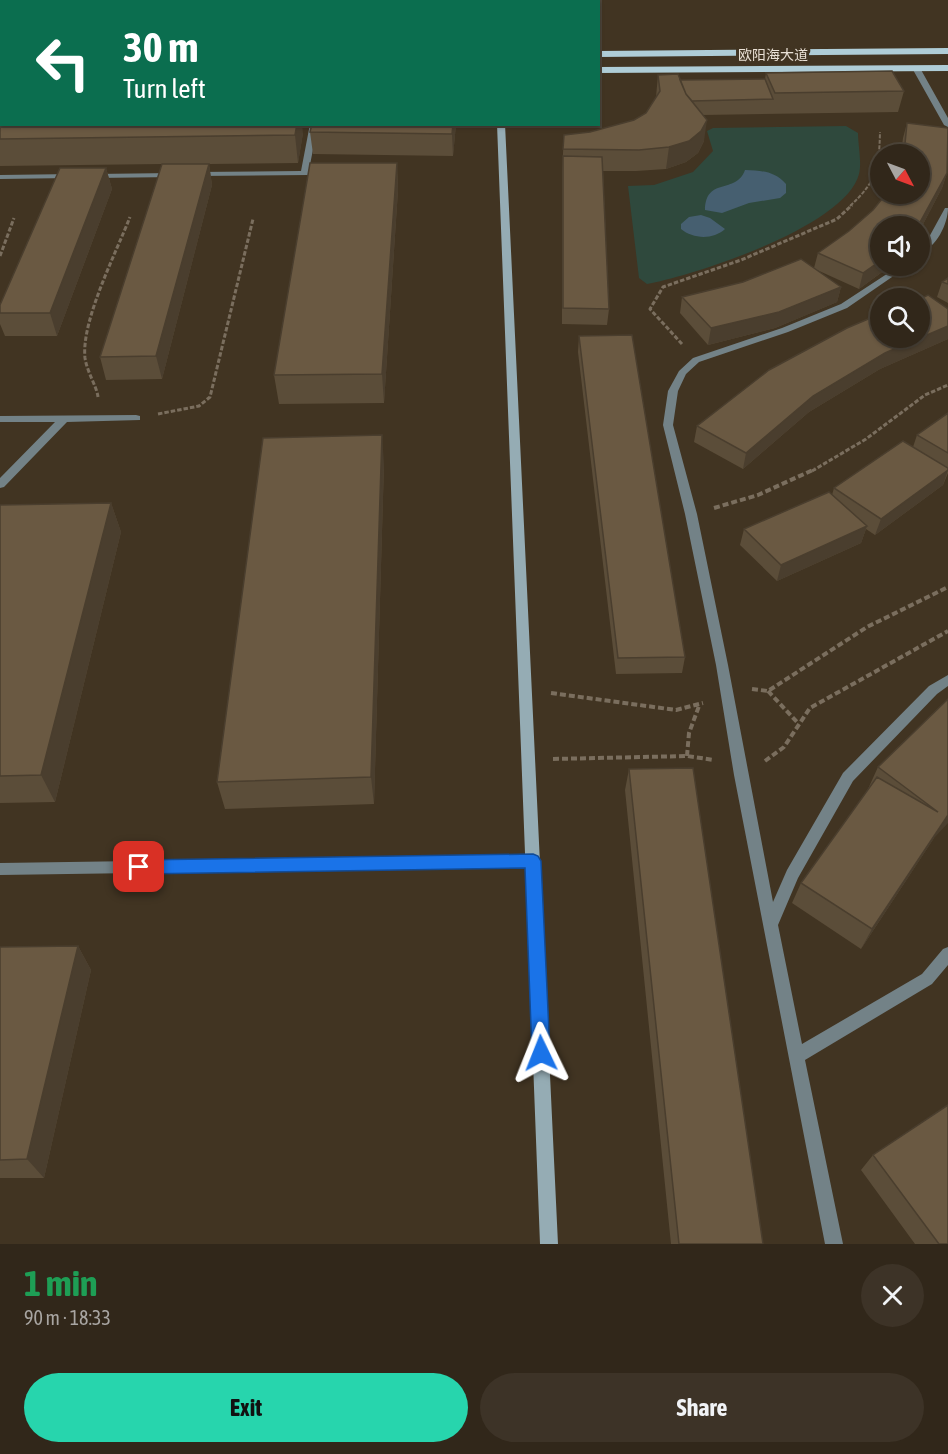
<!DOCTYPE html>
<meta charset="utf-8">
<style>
:root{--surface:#31271a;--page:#3d3327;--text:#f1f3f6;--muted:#a8a5a2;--line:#4c4439;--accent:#27d5ad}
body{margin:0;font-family:"Asap Condensed","Noto Sans SC",sans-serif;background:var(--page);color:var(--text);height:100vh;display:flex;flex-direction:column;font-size:22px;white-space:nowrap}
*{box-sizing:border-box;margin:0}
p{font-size:20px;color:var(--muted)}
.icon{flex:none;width:33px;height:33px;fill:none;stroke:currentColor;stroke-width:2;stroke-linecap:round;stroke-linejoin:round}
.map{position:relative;height:1244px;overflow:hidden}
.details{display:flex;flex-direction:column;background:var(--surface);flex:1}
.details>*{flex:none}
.top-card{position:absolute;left:0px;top:0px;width:600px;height:126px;box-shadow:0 2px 4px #0004,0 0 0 2px var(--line);background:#0b6e4f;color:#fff;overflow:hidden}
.needle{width:39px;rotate:131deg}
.buttons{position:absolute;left:870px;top:144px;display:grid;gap:12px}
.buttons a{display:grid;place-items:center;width:60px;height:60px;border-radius:50%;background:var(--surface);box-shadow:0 2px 4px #0004,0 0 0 2px var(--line);font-size:30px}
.pin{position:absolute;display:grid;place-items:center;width:51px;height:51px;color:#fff;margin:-26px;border-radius:12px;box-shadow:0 3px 9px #0006}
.me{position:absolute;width:66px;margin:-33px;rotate:358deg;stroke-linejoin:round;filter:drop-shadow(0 0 4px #0008)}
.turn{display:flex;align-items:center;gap:21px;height:126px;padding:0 24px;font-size:27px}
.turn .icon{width:78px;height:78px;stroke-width:2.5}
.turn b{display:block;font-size:42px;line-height:51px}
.round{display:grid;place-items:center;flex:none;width:63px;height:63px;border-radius:32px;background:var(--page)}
.overview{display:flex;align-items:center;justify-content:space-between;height:102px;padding:0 24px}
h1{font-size:36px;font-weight:700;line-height:45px;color:#1e9e55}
.action{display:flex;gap:12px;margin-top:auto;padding:12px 24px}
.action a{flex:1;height:69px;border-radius:36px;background:var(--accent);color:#111;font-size:24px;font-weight:700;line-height:69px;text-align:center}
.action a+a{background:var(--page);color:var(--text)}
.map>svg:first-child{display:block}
.green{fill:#2f493d}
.water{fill:#465f70}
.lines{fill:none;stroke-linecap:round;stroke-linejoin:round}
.path-far2{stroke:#7a6e5e;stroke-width:2;stroke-dasharray:4 1.5;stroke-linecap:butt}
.path-far1{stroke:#7a6e5e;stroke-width:3;stroke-dasharray:4.5 2;stroke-linecap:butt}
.path{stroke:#7a6e5e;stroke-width:4;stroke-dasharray:6 3;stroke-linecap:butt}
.service{fill:#738287;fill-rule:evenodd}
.minor{fill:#738287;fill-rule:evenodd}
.secondary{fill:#95acb4;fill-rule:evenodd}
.primary{fill:#afcdd7;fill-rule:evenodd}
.wall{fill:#5b4d39}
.shaded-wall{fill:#4a3e2e}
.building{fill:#6a5942;stroke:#4a3e2e;stroke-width:1.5}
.route{fill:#1a73e8;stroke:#114b97;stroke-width:1.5}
.labels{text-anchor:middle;stroke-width:6;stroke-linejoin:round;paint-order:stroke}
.far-street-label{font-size:14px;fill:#eae1d6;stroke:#413422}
</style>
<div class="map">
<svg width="948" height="1244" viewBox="0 0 948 1244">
<rect width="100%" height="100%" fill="#413422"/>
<!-- green -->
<path class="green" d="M 846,126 L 858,133 C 858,145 862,162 859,174 C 846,226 696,275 647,284 L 639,278 L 628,186 L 654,185 L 693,172 L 713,151 L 707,131 L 713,128 Z"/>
<!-- water -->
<path class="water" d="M 745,170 C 763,171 774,171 786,184 L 786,193 L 780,198 L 749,203 L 722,213 L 705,210 C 706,176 736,195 745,170 Z
M 701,215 L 710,218 L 725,229 C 713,240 693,239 681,229 L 681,224 L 689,217 Z"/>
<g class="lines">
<!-- path-far2 -->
<path class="path-far2" d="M 850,206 C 877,181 879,168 880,132"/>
<!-- path-far1 -->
<path class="path-far1" d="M 0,256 L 14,218
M 682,344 L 650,309 L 663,287 L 741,260 L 837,219 L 852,205
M 98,397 C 97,387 87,372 85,358 C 81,321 116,253 130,217
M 158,414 L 199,406 L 210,397 L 253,219
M 812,471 L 866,439 L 925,395 L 948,385"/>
<!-- path -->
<path class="path" d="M 714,508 L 758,495 L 815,469
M 752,689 L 768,691 L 867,627 L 948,587
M 768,691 L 797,722
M 551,693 L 676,710 L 703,703
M 687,756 L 689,733 L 699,706
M 553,759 L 687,756 L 714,760
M 765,761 L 784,747 L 810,708 L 948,631"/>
<!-- service -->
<path class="service" d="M 914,67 L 920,68 L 948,118 L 948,127 L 944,125 L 912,68 Z
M 310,124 L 318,124 L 308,175 L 196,176 L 192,174 L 196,172 L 301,171 Z
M 173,173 L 176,173 L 176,177 L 94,178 L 90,176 L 94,174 Z
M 74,174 L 75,176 L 71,178 L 0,179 L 0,175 Z
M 945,208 L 948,208 C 948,224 936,248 920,253 L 920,247 L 928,239 Z
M 899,266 L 908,266 L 847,308 L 788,332 L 699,362 L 686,374 L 678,391 L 673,425 L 697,514 L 728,665 L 773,902 L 787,870 L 843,773 L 929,686 L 948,675 L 948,686 L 937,694 L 853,781 L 798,878 L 778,925 L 802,1044 L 922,974 L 943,949 L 948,947 L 948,965 L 932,984 L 805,1060 L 843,1244 L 825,1244 L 734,775 L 716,665 L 685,514 L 663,425 L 668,391 L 679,371 L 693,358 L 782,328 L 841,304 Z
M 136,415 L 140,416 L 140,420 L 67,422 L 4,487 L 0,488 L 0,478 L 55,422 L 0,422 L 0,416 Z"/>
<!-- minor -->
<path class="minor" d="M 533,855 L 538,857 L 540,861 L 538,865 L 533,867 L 0,875 L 0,863 Z"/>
<!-- secondary -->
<path class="secondary" d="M 493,0 L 499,0 L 499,2 L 493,2 Z
M 497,124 L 505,124 L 558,1244 L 540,1244 Z"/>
<!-- primary -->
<path class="primary" d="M 948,48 L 948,54 L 598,57 L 598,51 Z
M 0,54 L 2,54 L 2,60 L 0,60 Z
M 948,65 L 948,71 L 598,73 L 598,67 Z
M 0,71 L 2,71 L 2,77 L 0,77 Z"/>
</g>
<!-- wall -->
<path class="wall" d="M 0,0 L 319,0 L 319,2 L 2,2 L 2,35 L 0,35 Z
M 766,73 L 904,91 L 898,112 L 703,115 L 704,141 L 698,153 L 686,162 L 666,169 L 636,171 L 603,171 L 609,309 L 607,325 L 562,324 L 562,171 L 564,135 L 590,132 L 634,120 L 646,113 L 656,97 L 658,75 L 680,80 L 765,79 Z
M 0,76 L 2,76 L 2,124 L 303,133 L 298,163 L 209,164 L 212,185 L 162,379 L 106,380 L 100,357 L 162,164 L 0,166 Z
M 907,123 L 947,173 L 942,188 L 920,230 L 920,226 L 889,267 L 859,289 L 817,270 L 841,287 L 837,302 L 775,328 L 708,345 L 680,313 L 682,297 L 814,268 L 818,253 L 849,231 L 873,210 L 920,154 L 901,154 L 903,138 Z
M 312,124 L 456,124 L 453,156 L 313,154 L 310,132 Z
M 397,163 L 398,190 L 384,403 L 279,404 L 274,375 Z
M 106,168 L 112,189 L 57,336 L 5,336 L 0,324 L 0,305 Z
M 948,278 L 948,303 L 937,297 L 942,282 Z
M 948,309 L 948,339 L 880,369 L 809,412 L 743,469 L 694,442 L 697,426 Z
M 579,336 L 685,657 L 682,673 L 616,674 L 578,352 Z
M 948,413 L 948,473 L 943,485 L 875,535 L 866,529 L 861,543 L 777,581 L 740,545 L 744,529 L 832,495 L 834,488 L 913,447 L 917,435 Z
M 384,464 L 374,804 L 225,809 L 217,782 Z
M 111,503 L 121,532 L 55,802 L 0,803 L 0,505 Z
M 948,699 L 934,838 L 861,949 L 792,903 L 801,883 L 869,789 L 868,789 L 878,767 Z
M 629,769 L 763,1244 L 671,1244 L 625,790 Z
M 78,946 L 91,970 L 44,1178 L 0,1178 L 0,947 Z
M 873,1155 L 948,1244 L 915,1244 L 861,1170 Z"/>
<!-- shaded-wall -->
<path class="shaded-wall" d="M 707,120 L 704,141 L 698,153 L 686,162 L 666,169 L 669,147 Z
M 297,124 L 302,124 L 303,133 L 298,163 L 295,135 Z
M 453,124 L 456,124 L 453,156 L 452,134 Z
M 397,163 L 398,190 L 384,403 L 382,374 Z
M 209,164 L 212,185 L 162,379 L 156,356 Z
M 106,168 L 112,189 L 57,336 L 50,313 Z
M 947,173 L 942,188 L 920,230 L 920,226 L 917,226 Z
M 880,261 L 880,266 L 890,266 L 859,289 L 863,273 Z
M 841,287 L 837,302 L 775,328 L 708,345 L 711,328 Z
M 948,326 L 948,339 L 880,369 L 809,412 L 743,469 L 746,453 L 813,396 L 885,353 Z
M 382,435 L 384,464 L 374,804 L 371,777 Z
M 948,470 L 943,485 L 875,535 L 881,519 Z
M 111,503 L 121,532 L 55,802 L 41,775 Z
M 867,526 L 861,543 L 777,581 L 781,565 Z
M 948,815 L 948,823 L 934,838 L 861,949 L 872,929 Z
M 78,946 L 91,970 L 44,1178 L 27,1159 Z"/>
<!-- building -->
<path class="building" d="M 0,0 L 29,0 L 28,2 L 2,2 L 2,15 L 0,15 Z
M 71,0 L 314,0 L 314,2 L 70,2 Z
M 326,0 L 454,0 L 454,2 L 326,2 Z
M 892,71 L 904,91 L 775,93 L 766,73 Z
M 678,74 L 686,94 L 707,120 L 701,131 L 689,141 L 669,147 L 639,150 L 563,149 L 564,135 L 590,132 L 634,120 L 646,113 L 660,91 L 658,75 Z
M 0,76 L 2,76 L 2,102 L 0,102 Z
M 765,79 L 773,99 L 692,101 L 686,94 L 680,80 Z
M 0,110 L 2,110 L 2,124 L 297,124 L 295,135 L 0,139 Z
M 907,123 L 948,128 L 947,173 L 919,224 L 917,226 L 880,226 L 880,261 L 863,273 L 818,253 L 849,231 L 873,210 L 886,194 L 920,194 L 920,154 L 904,154 Z
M 312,124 L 453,124 L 452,134 L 310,132 Z
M 563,156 L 602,157 L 609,309 L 563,308 Z
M 310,163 L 397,163 L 382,374 L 274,375 Z
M 162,164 L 209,164 L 156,356 L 100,357 Z
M 60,168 L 106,168 L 50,313 L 0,313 L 0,305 Z
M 801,259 L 841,287 L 779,312 L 711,328 L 682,297 L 743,282 Z
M 948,278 L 948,284 L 942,282 Z
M 928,295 L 948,309 L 948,326 L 885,353 L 813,396 L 746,453 L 697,426 L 769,370 L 847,328 L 880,314 L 880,338 L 920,338 L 920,299 Z
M 632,335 L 685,657 L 618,658 L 579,336 Z
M 948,413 L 948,453 L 917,435 Z
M 382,435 L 371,777 L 217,782 L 263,438 Z
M 903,441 L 948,468 L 948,470 L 881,519 L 834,488 Z
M 829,492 L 867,526 L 781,565 L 744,529 Z
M 111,503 L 41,775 L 0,776 L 0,505 Z
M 948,699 L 948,815 L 872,929 L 801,883 L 877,777 L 938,812 L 878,767 Z
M 693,768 L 763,1244 L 679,1244 L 629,769 Z
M 78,946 L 27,1159 L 0,1160 L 0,947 Z
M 948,1105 L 948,1244 L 939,1244 L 873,1155 Z"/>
<!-- route -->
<path class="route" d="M 533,854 L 538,856 L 541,861 L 550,1053 L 547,1059 L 541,1062 L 535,1059 L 532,1053 L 525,868 L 139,874 L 133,872 L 131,867 L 133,862 L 139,860 Z"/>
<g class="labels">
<!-- far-street labels -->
<g class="far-street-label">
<text x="773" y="60">欧阳海大道</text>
</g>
</g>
</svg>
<div class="buttons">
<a><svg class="needle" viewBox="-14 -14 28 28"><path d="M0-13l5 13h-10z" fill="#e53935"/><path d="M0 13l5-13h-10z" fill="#a8a5a2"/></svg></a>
<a><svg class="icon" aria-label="sound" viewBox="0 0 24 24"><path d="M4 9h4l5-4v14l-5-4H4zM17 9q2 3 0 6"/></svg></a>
<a><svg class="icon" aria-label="search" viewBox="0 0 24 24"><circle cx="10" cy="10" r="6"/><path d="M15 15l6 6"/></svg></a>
</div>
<div class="pin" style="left:139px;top:867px;background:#d93025"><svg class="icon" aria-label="arrive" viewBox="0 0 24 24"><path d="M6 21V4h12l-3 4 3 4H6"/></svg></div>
<svg class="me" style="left:541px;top:1053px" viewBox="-20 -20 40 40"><path d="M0-17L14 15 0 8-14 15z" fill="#1a73e8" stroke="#fff" stroke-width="4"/></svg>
<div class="top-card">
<div class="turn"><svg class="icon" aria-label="left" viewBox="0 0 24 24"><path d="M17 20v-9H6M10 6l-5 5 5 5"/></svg><div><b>30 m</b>Turn left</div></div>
</div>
</div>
<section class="details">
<div class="overview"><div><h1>1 min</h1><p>90 m · 18:33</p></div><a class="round"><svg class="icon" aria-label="close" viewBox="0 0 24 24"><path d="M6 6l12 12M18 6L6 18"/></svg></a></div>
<div class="action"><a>Exit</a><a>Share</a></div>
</section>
